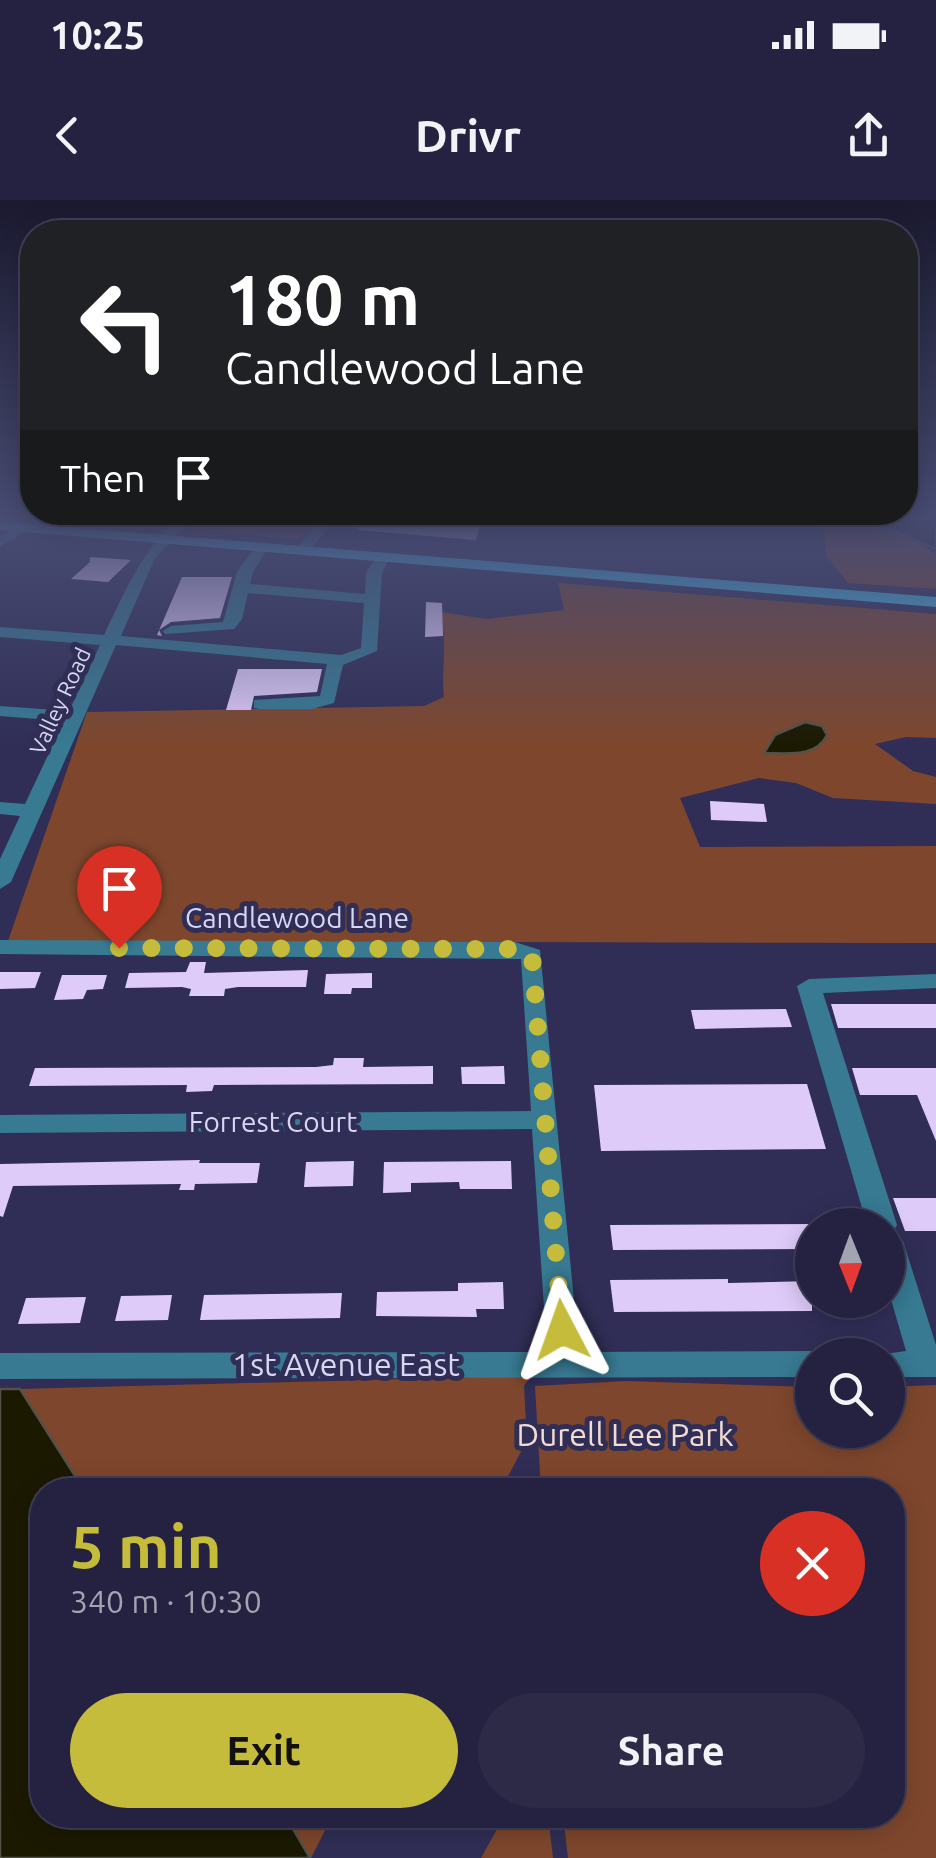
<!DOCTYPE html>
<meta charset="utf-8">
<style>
:root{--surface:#242240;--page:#2c2a47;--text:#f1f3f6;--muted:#a3a4b1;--line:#413f59;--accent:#c6bc3c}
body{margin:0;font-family:Ubuntu,sans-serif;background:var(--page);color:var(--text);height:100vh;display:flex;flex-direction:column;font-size:38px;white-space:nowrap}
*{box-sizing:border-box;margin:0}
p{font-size:32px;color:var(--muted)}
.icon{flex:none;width:55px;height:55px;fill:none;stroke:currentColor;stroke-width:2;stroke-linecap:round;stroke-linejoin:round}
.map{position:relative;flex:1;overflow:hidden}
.side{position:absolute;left:30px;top:1278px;width:875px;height:350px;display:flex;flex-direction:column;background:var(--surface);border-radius:40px;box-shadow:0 5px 25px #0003,0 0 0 2px var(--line)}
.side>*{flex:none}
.guide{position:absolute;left:20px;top:20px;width:898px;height:305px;border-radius:40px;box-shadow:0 5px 25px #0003,0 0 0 2px var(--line);background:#202124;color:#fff;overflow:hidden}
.needle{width:65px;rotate:179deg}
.controls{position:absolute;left:795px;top:1008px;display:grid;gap:20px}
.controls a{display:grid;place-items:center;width:110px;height:110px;border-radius:50%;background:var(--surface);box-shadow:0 5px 25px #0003,0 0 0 2px var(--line);font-size:50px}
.pin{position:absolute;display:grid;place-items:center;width:85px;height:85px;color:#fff;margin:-102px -42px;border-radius:50% 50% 50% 0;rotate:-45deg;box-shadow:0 0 10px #0007}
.pin .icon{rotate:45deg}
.me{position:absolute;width:110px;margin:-55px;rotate:356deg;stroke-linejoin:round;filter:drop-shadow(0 0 8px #0008)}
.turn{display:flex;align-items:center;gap:35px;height:210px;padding:0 40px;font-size:45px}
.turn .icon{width:130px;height:130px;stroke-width:2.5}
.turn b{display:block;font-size:70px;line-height:85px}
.then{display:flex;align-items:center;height:95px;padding:0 40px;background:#0003;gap:20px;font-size:38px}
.round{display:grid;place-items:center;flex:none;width:105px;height:105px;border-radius:52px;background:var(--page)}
.overview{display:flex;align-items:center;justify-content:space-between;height:170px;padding:0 40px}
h1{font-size:60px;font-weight:600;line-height:75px;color:var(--accent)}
.action{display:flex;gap:20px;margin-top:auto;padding:20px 40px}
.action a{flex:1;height:115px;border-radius:60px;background:var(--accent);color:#111;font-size:40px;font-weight:600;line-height:115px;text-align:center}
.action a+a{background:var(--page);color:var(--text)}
.status{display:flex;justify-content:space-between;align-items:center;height:70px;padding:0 50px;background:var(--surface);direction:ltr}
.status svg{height:28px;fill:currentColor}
header{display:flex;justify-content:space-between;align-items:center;height:130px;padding:0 40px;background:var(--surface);font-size:45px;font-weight:600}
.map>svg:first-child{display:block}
.green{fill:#7e472d}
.water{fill:#1b1900;stroke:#535248;stroke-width:2.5}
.building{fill:#decbf9}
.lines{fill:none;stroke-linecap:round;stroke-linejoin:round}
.minor{fill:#377a92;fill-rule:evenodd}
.major{fill:#47bbe3;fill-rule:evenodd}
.route{stroke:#c6bc3c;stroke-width:18;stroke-dasharray:0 32.4}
.labels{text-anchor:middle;stroke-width:10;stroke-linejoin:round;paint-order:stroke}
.far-street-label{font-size:22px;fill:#d6d7f1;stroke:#302e56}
.street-label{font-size:28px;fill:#d6d7f1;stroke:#302e56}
.near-street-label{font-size:32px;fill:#d6d7f1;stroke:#302e56}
.near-park-label{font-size:32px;fill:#f2dbd1;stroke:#302e56}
</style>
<div class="status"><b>10:25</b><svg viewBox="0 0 49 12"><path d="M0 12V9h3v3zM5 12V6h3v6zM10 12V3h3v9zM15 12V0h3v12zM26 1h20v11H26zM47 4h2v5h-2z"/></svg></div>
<header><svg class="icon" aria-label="back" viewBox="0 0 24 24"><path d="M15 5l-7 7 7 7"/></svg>Drivr<svg class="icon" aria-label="share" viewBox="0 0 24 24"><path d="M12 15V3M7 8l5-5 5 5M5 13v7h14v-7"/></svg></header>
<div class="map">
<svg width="936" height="1658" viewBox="0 0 936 1658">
<rect width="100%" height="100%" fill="#302e56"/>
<!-- green -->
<path class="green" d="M 199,315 L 322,315 L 299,339 L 190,330 Z
M 747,315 C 810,315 883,317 936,354 L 936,389 L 848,383 L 826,355 L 824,331 L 800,319 Z
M 558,383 L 936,414 L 936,538 L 906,537 L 875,544 L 913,571 L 936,577 L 936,604 L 833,598 L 796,583 L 759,578 L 680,598 L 700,647 L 936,646 L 936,743 L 8,741 L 87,512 L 424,506 L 444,497 C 441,473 447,446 442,423 L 434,416 L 442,412 L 486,419 L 564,410 Z
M 517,1176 L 531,1176 L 524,1186 L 527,1240 L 501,1290 L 84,1290 L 20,1189 Z
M 626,1181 L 812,1187 L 812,1230 L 888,1230 L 888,1187 L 936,1185 L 936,1658 L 568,1658 L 563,1615 L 892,1615 L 892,1290 L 541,1290 L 535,1186 Z
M 285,1615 L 333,1615 L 311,1658 L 310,1658 Z
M 505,1615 L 548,1615 L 553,1658 L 481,1658 Z"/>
<!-- water -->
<path class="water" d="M 815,315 L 936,315 L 936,349 L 894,331 Z
M 805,522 L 822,526 L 827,535 C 816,558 787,553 764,553 L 775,535 Z
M 0,1189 L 20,1189 L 84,1290 L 42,1290 L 42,1615 L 285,1615 L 310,1658 L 0,1658 Z"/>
<!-- building -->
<path class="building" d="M 368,315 L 459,315 L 482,317 L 476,340 L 356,330 Z
M 90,357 L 131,360 L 108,382 L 71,379 L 90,362 Z
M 182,377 L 232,377 L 220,418 L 171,422 L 159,430 L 162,436 L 157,435 Z
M 426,402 L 442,403 L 443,436 L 425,437 Z
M 238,469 L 322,469 L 317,492 L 254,496 L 251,510 L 226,510 Z
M 710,601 L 764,604 L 767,622 L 711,620 Z
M 190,762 L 206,762 L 204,773 L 308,770 L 306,787 L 238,787 L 225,789 L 224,796 L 189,796 L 191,789 L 182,787 L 125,788 L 129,773 L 186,772 Z
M 0,772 L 41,772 L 35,788 L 0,789 Z
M 372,773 L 372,788 L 352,788 L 351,794 L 324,794 L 326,774 Z
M 62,775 L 107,775 L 103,789 L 87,790 L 83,799 L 54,800 Z
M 831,804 L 936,804 L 936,828 L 838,828 Z
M 786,809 L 792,827 L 695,829 L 691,810 Z
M 334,858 L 364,858 L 363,867 L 433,866 L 433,884 L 214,885 L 212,891 L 186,892 L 187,885 L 29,886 L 35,868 L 316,867 L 333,865 Z
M 504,866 L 505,884 L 462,884 L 461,867 Z
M 852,868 L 936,868 L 936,941 L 917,895 L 860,895 Z
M 807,884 L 826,949 L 601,951 L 594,885 Z
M 200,960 L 199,963 L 260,963 L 257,983 L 195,984 L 194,990 L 179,990 L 181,984 L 13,986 L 3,1017 L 0,1016 L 0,964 Z
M 354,961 L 353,986 L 304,987 L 306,962 Z
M 511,961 L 512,989 L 460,989 L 459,982 L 411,983 L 411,992 L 383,993 L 384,962 Z
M 893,998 L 936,998 L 936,1031 L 905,1031 Z
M 812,1024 L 812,1049 L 613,1050 L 610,1025 Z
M 728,1079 L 728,1083 L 812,1081 L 812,1111 L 614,1112 L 610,1080 Z
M 503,1082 L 504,1109 L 476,1109 L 477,1117 L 376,1116 L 377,1092 L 458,1091 L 458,1083 Z
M 342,1093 L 340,1118 L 200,1120 L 204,1095 Z
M 172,1095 L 168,1120 L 115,1121 L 121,1096 Z
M 86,1097 L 80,1123 L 18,1124 L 26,1098 Z"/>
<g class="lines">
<!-- minor -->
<path class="minor" d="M 0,315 L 65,315 L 58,322 L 25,331 L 0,347 L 0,336 L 26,322 L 0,321 Z
M 181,315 L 196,315 L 155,358 L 121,436 L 341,455 L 361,448 L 364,403 L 248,393 L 242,419 L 234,429 L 165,434 L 163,431 L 171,426 L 223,422 L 237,372 L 256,345 L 261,344 L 268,348 L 253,372 L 250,384 L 365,394 L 366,373 L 376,357 L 388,354 L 390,357 L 382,373 L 377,451 L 343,465 L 334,503 L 312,509 L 260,509 L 254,508 L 254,500 L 320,496 L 327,464 L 116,445 L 11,682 L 0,689 L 0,659 L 20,616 L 0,614 L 0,602 L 25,604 L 64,521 L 0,516 L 0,506 L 69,511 L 100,445 L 0,437 L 0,427 L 104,435 C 126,390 142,349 181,315 Z
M 324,317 L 336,320 L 306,354 L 296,354 L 296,348 Z
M 0,740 L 515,742 L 540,750 L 579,1152 L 812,1151 L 823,1155 L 812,1155 L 812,1177 L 0,1179 L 0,1153 L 547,1152 L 532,929 L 0,933 L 0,915 L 531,911 L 521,759 L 0,754 Z
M 936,774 L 936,788 L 823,793 L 897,1025 L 893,1032 L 903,1041 L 936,1145 L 936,1177 L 888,1177 L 888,1155 L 877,1155 L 906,1151 L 888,1089 L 888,1025 L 867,1025 L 797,786 L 809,779 Z"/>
<!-- major -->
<path class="major" d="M 0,322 L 936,397 L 936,407 L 0,330 Z"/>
</g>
<!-- sky -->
<linearGradient id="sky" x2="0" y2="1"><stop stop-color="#1a192f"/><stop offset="0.58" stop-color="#484c73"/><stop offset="1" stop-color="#484c73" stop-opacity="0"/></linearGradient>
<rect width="936" height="547" fill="url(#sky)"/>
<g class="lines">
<!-- route -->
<path class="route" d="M 119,748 L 515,749 L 532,755 L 562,1130"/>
</g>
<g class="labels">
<!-- far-street labels -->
<g class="far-street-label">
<text transform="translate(60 501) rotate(-65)" y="8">Valley Road</text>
</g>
<!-- street labels -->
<g class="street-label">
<text x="297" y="728">Candlewood Lane</text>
<text x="273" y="932">Forrest Court</text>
</g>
<!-- near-street labels -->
<g class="near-street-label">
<text x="346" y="1176">1st Avenue East</text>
</g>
<!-- near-park labels -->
<g class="near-park-label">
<text x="625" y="1246">Durell Lee Park</text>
</g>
</g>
</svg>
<div class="controls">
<a><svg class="needle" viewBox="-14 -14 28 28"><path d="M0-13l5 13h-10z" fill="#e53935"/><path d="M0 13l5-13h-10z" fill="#a3a4b1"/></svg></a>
<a><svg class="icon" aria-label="search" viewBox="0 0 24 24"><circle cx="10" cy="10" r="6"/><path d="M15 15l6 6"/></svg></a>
</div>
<div class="pin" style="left:119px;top:748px;background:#d93025"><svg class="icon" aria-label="arrive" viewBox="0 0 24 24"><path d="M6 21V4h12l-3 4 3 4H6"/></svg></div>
<svg class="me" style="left:562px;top:1130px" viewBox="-20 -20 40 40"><path d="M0-17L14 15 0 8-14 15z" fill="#c6bc3c" stroke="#fff" stroke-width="4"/></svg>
<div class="guide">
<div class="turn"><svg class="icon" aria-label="left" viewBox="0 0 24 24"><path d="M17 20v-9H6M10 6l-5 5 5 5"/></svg><div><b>180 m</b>Candlewood Lane</div></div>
<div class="then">Then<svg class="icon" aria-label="arrive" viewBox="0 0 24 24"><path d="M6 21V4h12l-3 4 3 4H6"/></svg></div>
</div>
<section class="side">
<div class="overview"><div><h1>5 min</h1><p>340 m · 10:30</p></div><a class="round" style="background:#d93025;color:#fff"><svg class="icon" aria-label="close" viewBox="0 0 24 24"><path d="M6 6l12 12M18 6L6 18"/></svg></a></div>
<div class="action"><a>Exit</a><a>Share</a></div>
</section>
</div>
